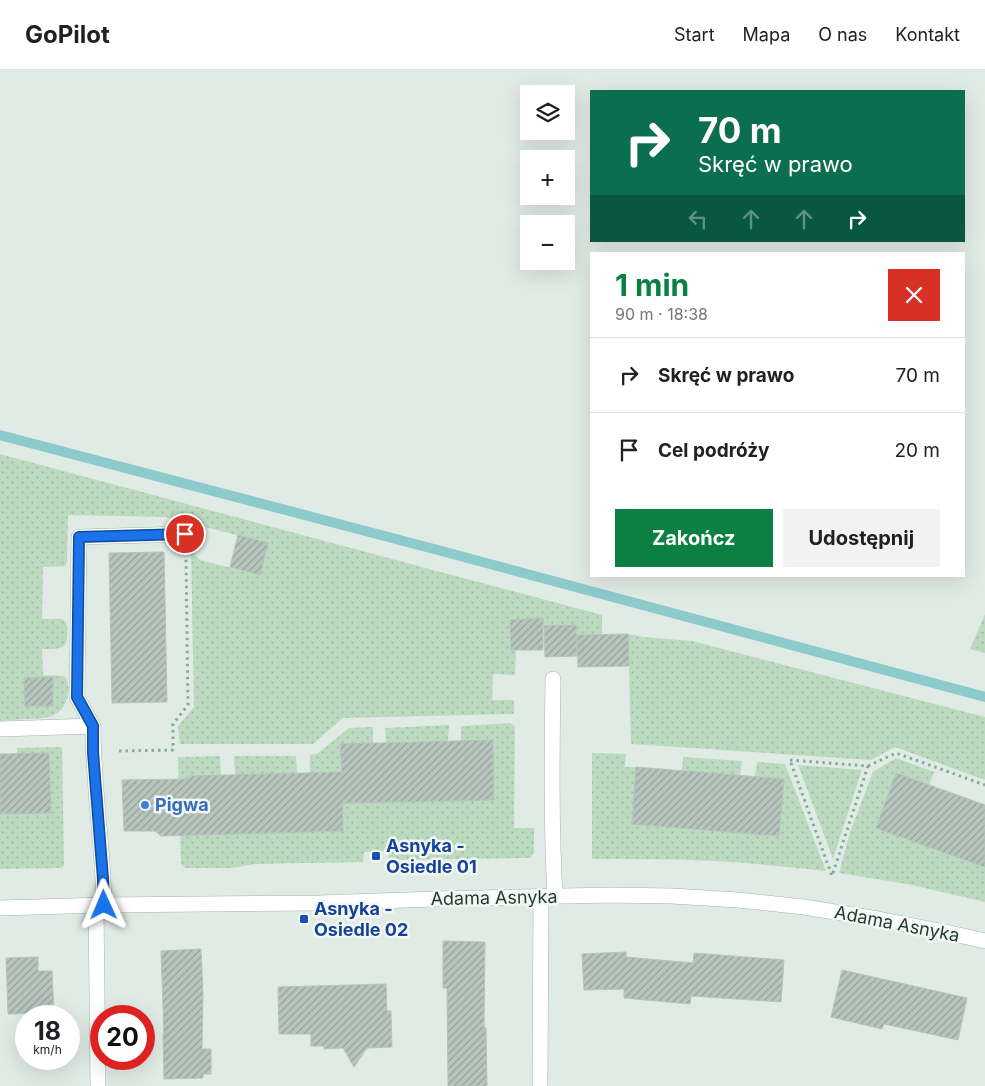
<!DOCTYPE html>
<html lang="pl">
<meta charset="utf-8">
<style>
:root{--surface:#fff;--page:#f2f2f2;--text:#202124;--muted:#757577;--line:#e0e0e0;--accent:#0b8043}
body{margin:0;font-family:Inter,sans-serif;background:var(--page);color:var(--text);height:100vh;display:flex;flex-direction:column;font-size:19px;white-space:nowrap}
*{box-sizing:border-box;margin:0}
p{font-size:16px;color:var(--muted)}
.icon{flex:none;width:28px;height:28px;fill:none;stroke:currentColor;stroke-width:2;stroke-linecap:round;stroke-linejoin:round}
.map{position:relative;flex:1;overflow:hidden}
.panel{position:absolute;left:590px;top:182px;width:375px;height:325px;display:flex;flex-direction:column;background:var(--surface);border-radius:0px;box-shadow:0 5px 20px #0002}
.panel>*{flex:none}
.guide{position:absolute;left:590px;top:20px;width:375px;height:152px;border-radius:0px;box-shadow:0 5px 20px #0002;background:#0b6e4f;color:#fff;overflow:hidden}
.controls{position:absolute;left:520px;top:15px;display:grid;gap:10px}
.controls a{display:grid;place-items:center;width:55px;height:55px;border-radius:0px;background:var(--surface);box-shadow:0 5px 20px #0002;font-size:25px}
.speed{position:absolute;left:15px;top:935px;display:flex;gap:10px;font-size:25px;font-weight:700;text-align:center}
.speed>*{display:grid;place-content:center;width:65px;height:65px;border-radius:50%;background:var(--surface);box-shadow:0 5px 20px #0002;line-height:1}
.speed small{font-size:12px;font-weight:400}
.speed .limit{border:8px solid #d22;background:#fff;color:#111}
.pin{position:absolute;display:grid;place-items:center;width:42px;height:42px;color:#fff;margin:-21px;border:2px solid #fff;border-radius:50%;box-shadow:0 1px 5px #0007}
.me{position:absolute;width:55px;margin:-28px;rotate:359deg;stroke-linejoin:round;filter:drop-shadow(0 0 4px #0008)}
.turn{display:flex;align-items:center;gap:18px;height:105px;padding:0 25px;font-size:22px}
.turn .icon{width:65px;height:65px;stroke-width:2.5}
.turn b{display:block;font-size:35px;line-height:42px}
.lanes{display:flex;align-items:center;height:48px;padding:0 25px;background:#0003;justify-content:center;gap:25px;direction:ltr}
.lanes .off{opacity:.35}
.round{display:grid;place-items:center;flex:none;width:52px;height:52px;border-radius:0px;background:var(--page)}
.overview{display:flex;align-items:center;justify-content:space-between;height:85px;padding:0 25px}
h1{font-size:30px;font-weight:700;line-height:38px;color:var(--accent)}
.cta{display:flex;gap:10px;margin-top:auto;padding:10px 25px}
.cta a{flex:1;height:58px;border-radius:0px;background:var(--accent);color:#fff;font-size:20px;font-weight:700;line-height:58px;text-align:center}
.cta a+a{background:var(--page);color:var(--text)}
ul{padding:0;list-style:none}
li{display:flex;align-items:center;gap:15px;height:75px;padding:0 25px;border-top:1px solid var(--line)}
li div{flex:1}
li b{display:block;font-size:19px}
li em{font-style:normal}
header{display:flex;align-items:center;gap:30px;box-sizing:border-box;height:70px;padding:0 25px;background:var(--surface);border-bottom:1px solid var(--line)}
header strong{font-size:24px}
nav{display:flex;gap:28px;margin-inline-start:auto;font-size:18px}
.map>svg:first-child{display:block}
.grass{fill:url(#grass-dots)}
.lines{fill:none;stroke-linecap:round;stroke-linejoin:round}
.stream{stroke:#8dcacc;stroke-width:10}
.building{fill:url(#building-hatch);stroke:#b4c4bb}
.lane-casing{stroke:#a4b2ab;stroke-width:16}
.street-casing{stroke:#a4b2ab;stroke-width:16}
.path{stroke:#84ac9b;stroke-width:3;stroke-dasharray:2.5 4;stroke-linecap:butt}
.lane{stroke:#fff;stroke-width:15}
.street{stroke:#fff;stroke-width:15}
.route-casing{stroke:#114b97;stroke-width:12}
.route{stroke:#1a73e8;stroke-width:9}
.shop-dot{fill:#3f7fe0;stroke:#f2f7f4;stroke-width:2}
.transit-dot{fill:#1a4fb4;stroke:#f2f7f4;stroke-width:2}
.labels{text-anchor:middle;stroke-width:5;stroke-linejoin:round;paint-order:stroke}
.shop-label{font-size:18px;font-weight:bold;fill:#366cbe;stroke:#f2f7f4;text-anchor:start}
.transit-label{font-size:18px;font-weight:bold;fill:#164399;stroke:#f2f7f4;text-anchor:start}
.street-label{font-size:18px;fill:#233a31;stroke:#f2f7f4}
</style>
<header>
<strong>GoPilot</strong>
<nav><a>Start</a><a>Mapa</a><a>O nas</a><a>Kontakt</a></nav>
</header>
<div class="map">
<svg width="985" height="1016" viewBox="0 0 985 1016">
<defs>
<pattern id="grass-dots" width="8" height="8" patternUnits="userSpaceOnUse" patternTransform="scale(1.25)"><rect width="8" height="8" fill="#bcdac0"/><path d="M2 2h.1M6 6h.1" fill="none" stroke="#a1bca5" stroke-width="1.8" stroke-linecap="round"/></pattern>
<pattern id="building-hatch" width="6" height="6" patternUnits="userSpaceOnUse" patternTransform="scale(1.25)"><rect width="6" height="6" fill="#b7c5be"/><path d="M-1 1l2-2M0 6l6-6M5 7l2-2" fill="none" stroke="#94a19b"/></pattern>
</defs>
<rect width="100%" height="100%" fill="#e1ebe5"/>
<!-- grass -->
<path class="grass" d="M 0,384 L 602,545 L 602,564 L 576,565 L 576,555 L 543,556 L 543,548 L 510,550 L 511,580 L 516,580 L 515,605 L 493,604 L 492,630 L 514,630 L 514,644 L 343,648 L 313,674 L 180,674 L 178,656 L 194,637 L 191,481 L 200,490 L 259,505 L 268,473 L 166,447 L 68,445 L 67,491 L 65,496 L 43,497 L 42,549 C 59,550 70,543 67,567 C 67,571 66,575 62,577 C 57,580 48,579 42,579 L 43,605 L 64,606 C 69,611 69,617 68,624 C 64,649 44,649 24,649 C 16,650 8,650 0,651 Z
M 985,544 L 985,583 L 970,579 Z
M 628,564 L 643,567 L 692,571 L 985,647 L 985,710 L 895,677 L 871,690 L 631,674 Z
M 510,653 L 515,656 L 514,758 L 534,758 L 534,781 L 531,788 L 389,790 L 388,781 L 364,782 L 363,792 L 255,794 L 232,798 L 185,798 L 181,794 L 178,687 L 220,686 L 221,705 L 190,706 L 192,765 L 343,761 L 342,733 L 494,730 L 461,671 L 461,656 Z
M 449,655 L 448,671 L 386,672 L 385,658 Z
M 373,657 L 373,673 L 340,674 L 342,702 L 310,703 L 310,685 L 317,684 L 349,658 Z
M 59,677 L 62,678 L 64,795 L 62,798 L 0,799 L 0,744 L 51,742 L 49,684 L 17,684 L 17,678 Z
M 592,683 L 626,684 L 625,697 L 636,697 L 632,754 L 779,765 L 784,709 L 755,707 L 757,692 L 785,694 L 826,801 C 789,797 752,793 715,791 C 674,789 633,789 592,789 Z
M 234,686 L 296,686 L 297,703 L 235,705 Z
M 683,687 L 742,691 L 740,706 L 682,701 Z
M 896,688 L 934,702 L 929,715 L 896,703 L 985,797 L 985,832 L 912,815 L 839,803 L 850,762 L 873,702 Z
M 798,695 L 862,700 L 833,789 Z"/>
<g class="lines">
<!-- stream -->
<path class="stream" d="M 0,365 L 434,479 L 985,627"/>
</g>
<!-- building -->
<path class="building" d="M 238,465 L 268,473 L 260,505 L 230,497 Z
M 164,482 L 167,632 L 112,633 L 109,483 Z
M 543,548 L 543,580 L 511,580 L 510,550 Z
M 576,555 L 577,586 L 545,587 L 544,556 Z
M 628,564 L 629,596 L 578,597 L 577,565 Z
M 53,607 L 53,636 L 25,636 L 24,608 Z
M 493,670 L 494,730 L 342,733 L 343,761 L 161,766 L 155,761 L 124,761 L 122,710 L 190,709 L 190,706 L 342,702 L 340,674 Z
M 49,683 L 51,743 L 0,744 L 0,684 Z
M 636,697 L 784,709 L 779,766 L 632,754 Z
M 896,703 L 985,735 L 985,797 L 876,758 Z
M 443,871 L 485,872 L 484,958 L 486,958 L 487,1016 L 448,1016 L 447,918 L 443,918 Z
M 201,879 L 203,924 L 202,979 L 211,979 L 211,1004 L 203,1004 L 203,1008 L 164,1009 L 163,964 L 164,964 L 161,881 Z
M 626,882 L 626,887 L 693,893 L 694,883 L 784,890 L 781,932 L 691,926 L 690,934 L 624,928 L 624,919 L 584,920 L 582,884 Z
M 38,887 L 38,901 L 52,901 L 54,943 L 8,944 L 6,888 Z
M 842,900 L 967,928 L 958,970 L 884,954 L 882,959 L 831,947 Z
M 386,914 L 387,941 L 391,941 L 392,977 L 367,978 L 354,997 L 343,978 L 324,979 L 324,976 L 311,976 L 311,964 L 279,964 L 278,917 Z"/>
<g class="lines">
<!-- lane casing -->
<g class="lane-casing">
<path id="lane" d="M 553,609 C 552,681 551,754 555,826
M 93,656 L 77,627 L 79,467 L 185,464
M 0,659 L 93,656 C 93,716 103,775 104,835"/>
</g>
<!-- street casing -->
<g class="street-casing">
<path id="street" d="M 96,836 L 98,1016
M 0,838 L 104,835 L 319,833 L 435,829 L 610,825 L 672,826 L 738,830 L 804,837 L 878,849 L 950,863 L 985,871
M 540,1016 L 541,827"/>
</g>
<!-- path -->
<path class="path" d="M 119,681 L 173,680 L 173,654 L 188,635 L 186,489
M 790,690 L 868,696 L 832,806 Z
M 868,696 L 896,683 L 985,715"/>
<!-- lane -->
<use href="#lane" class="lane"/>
<!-- street -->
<use href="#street" class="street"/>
</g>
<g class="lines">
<!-- route casing -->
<g class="route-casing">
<path id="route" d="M 104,835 L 103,809 L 93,682 L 93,656 L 77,627 L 79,467 L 185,464"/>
</g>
<!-- route -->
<use href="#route" class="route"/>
</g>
<!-- markers -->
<circle class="shop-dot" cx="145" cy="735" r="5"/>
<g class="transit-dot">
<rect x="371" y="781" width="10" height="10" rx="2.5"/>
<rect x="299" y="844" width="10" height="10" rx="2.5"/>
</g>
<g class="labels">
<!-- shop labels -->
<g class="shop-label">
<text x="155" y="741">Pigwa</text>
</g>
<!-- transit labels -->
<g class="transit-label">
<text x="386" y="782">Asnyka -<tspan x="386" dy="21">Osiedle 01</tspan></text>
<text x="314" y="845">Asnyka -<tspan x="314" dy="21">Osiedle 02</tspan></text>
</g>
<!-- street labels -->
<g class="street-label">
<text transform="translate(494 828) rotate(-1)" y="6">Adama Asnyka</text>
<text transform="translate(897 854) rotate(11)" y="6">Adama Asnyka</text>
</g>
</g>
</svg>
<div class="controls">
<a><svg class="icon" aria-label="layers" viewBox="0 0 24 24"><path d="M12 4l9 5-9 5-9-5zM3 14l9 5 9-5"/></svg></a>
<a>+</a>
<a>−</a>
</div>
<div class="speed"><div>18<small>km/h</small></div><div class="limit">20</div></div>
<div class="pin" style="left:185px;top:464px;background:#d93025"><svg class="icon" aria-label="arrive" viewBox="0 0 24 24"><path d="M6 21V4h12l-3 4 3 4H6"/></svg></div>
<svg class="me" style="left:104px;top:835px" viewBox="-20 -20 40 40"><path d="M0-17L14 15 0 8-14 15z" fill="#1a73e8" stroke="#fff" stroke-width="4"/></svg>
<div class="guide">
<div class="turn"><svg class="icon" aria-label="right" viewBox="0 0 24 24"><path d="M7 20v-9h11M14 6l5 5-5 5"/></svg><div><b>70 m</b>Skręć w prawo</div></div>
<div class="lanes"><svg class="icon off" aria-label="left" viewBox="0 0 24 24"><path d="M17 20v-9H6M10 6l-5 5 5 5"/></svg><svg class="icon off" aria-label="ahead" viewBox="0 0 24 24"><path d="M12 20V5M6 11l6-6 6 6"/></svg><svg class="icon off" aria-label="ahead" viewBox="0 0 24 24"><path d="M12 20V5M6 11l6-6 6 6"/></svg><svg class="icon" aria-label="right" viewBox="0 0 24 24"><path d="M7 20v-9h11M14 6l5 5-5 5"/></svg></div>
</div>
<section class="panel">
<div class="overview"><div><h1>1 min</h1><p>90 m · 18:38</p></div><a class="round" style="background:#d93025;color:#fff"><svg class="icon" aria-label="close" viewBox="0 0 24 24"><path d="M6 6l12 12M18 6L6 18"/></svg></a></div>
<ul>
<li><svg class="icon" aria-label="right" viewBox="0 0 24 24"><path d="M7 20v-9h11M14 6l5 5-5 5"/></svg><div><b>Skręć w prawo</b></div><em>70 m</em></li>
<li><svg class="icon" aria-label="arrive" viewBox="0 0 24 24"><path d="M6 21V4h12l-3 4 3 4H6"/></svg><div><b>Cel podróży</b></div><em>20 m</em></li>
</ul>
<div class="cta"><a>Zakończ</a><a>Udostępnij</a></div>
</section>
</div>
